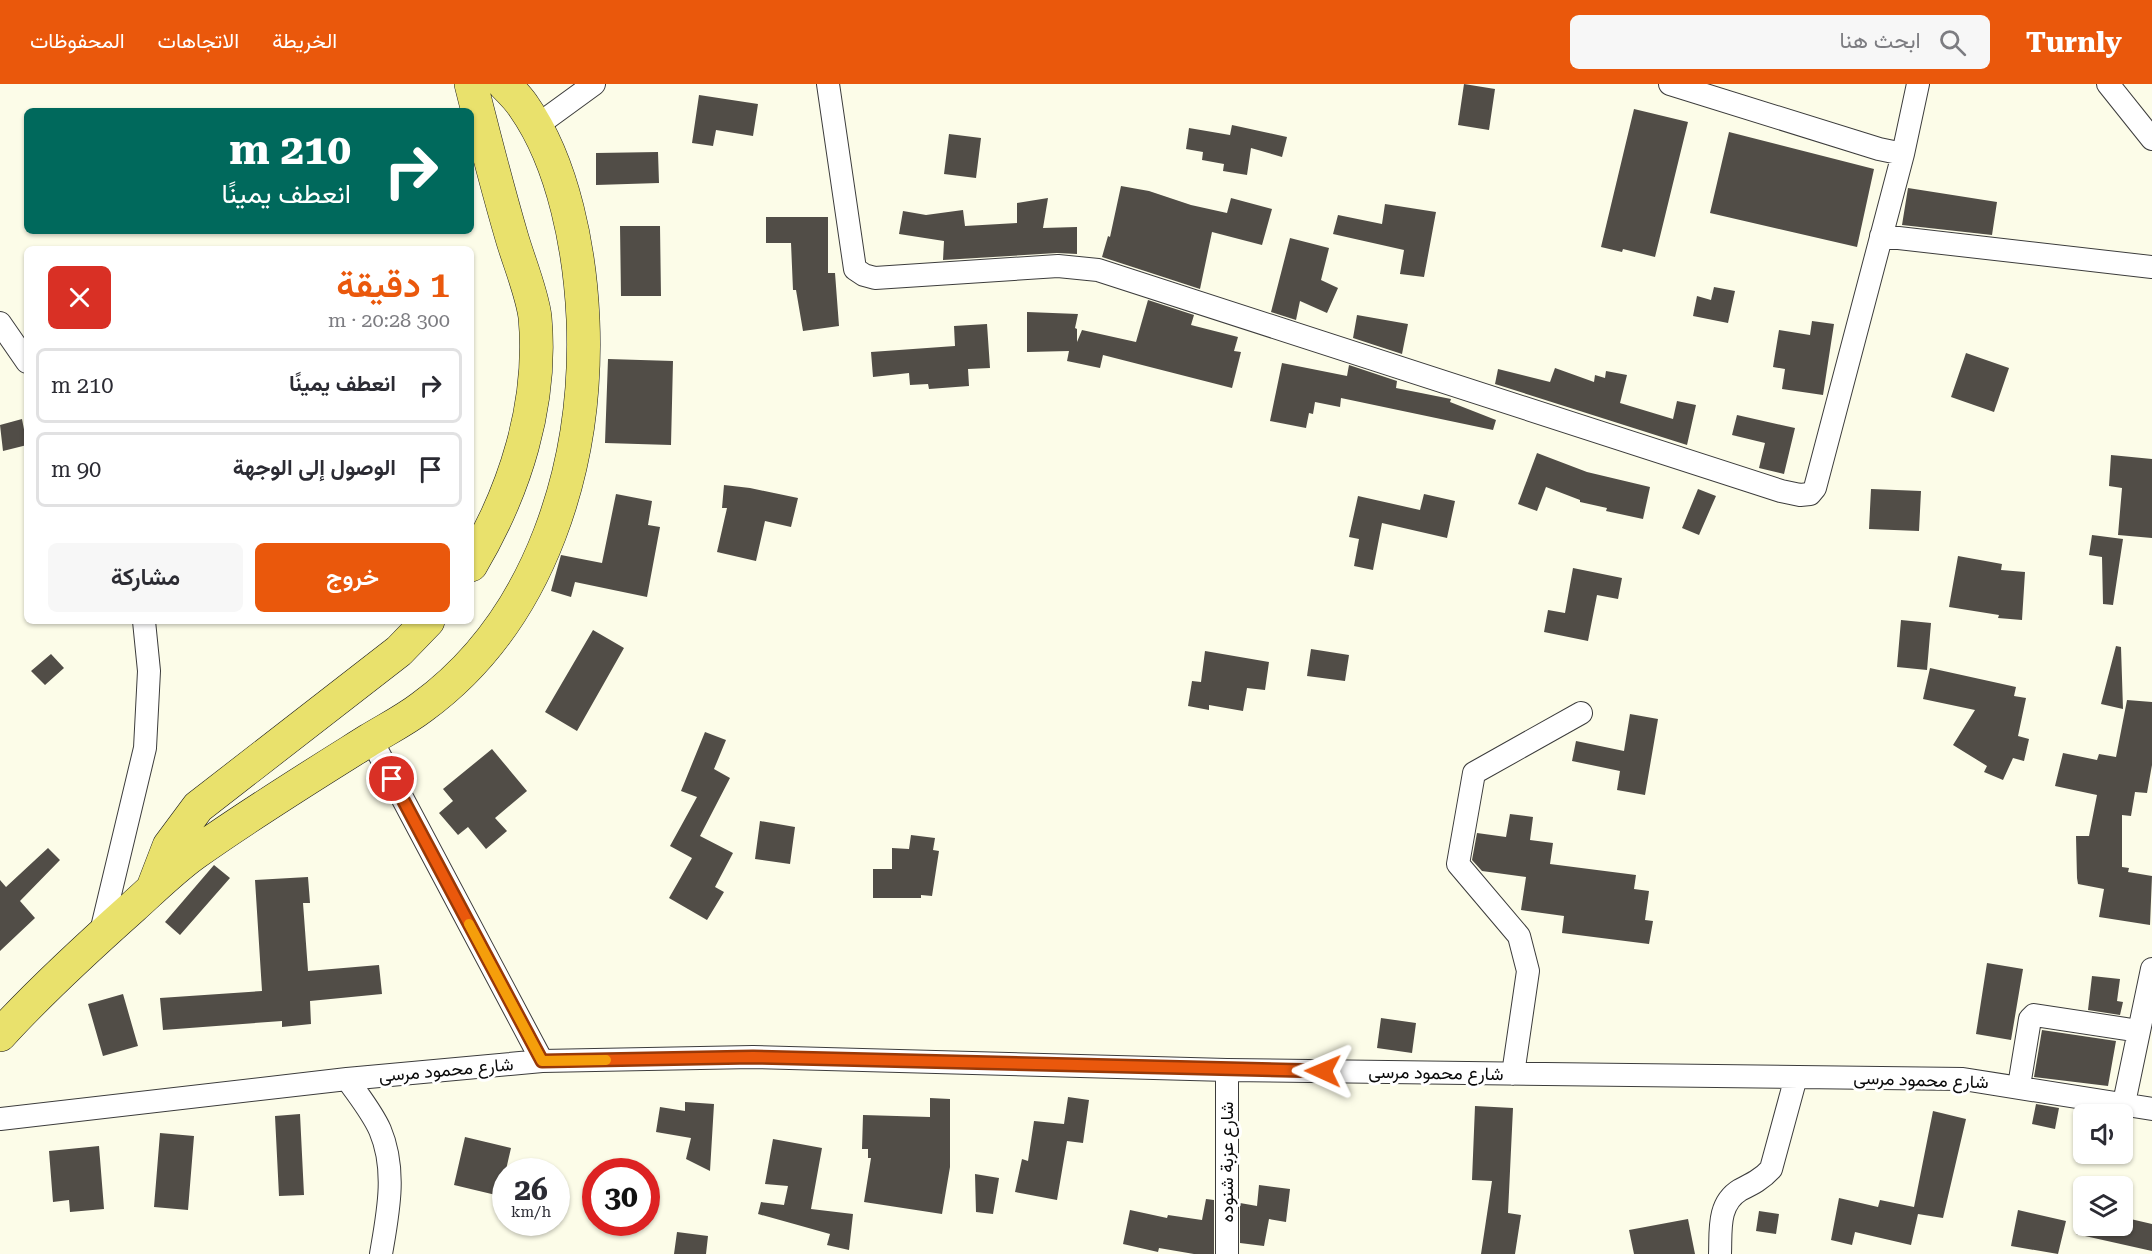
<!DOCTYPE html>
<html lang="ar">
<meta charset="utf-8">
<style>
:root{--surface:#fff;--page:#f7f7f7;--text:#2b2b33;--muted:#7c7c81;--line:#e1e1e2;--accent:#ea580c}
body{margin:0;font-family:"Roboto Serif",Vazirmatn,serif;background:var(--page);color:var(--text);direction:rtl;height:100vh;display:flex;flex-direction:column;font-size:22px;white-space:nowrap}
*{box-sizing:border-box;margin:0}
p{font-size:20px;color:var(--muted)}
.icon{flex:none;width:33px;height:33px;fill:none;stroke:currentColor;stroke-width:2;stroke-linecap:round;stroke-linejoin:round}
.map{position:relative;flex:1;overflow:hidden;direction:ltr}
.sheet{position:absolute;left:24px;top:162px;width:450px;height:378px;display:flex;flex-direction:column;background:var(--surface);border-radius:9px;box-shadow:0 2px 4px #0004;direction:rtl}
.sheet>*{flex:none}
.banner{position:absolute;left:24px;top:24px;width:450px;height:126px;border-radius:9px;box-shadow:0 2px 4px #0004;direction:rtl;background:#00695c;color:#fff;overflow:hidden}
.fabs{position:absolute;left:2073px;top:1020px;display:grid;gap:12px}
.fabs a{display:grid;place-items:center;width:60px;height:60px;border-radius:9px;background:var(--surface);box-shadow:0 2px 4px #0004;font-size:30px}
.speed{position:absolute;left:492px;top:1074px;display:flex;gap:12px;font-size:30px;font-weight:700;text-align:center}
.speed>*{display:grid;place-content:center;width:78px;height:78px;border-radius:50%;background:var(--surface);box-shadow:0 2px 4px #0004;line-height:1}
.speed small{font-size:15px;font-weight:400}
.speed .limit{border:9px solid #d22;background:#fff;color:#111}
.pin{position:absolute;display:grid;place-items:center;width:51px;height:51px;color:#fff;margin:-26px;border:3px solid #fff;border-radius:50%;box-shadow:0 2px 6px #0007}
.me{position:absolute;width:66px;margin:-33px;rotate:271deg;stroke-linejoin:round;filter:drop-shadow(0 0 4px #0008)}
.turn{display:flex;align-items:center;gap:21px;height:126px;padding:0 24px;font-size:27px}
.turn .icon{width:78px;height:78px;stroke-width:2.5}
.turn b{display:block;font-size:42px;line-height:51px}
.round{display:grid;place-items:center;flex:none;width:63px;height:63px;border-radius:9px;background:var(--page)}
.overview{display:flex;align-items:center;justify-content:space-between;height:102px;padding:0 24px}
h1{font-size:36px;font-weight:600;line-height:45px;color:var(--accent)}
.primary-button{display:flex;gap:12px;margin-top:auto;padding:12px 24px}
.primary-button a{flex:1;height:69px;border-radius:9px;background:var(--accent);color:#fff;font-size:24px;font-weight:600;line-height:69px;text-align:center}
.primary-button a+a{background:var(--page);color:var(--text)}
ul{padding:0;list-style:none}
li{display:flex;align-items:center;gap:18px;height:75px;margin:0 12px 9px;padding:0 12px;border:3px solid var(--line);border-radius:9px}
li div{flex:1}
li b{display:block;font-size:22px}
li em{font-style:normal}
header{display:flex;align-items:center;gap:36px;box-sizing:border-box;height:84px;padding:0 30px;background:var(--accent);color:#fff}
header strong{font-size:28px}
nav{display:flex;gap:33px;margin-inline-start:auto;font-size:21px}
.search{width:420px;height:54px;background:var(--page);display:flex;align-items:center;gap:15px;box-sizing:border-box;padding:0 21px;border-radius:9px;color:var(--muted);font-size:22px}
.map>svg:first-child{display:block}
.building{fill:#514d47}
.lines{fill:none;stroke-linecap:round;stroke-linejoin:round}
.street-casing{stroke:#3c3c3c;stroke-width:24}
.primary-casing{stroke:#1a1a1a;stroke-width:34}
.street{stroke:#fff;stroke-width:22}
.primary{stroke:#e9e16c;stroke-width:33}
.route-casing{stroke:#983908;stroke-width:15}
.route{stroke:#ea580c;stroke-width:10}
.slow{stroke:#f59e0b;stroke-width:10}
.labels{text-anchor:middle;stroke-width:6;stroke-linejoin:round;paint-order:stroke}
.street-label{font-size:18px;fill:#090909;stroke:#fff}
</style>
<header>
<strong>Turnly</strong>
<div class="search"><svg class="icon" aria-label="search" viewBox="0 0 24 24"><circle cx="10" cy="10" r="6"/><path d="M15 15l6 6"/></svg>ابحث هنا</div>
<nav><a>الخريطة</a><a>الاتجاهات</a><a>المحفوظات</a></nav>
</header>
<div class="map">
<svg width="2152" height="1170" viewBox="0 0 2152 1170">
<rect width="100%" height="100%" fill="#fcfce8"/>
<!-- building -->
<path class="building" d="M 1464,0 L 1495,5 L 1489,46 L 1458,41 Z
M 699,11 L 758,20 L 753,52 L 716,46 L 713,62 L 692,59 Z
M 1634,25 L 1688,38 L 1655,173 L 1623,165 L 1622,168 L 1601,163 Z
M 1232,41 L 1287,53 L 1282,73 L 1251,64 L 1247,91 L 1223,87 L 1224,80 L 1202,76 L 1203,68 L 1186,65 L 1189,44 L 1230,51 Z
M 1729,48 L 1874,85 L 1857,163 L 1710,129 Z
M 949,50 L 981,54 L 976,94 L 944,90 Z
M 658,68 L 659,99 L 596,101 L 596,69 Z
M 1121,102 L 1149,107 L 1191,121 L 1227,129 L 1231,114 L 1272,125 L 1262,161 L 1212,148 L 1200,205 L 1102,173 L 1108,152 L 1110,153 Z
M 1908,104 L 1997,118 L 1992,151 L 1902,141 Z
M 1048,114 L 1043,144 L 1077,143 L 1077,170 L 1057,169 L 943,176 L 944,157 L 899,150 L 903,127 L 926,131 L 963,126 L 965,142 L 1017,139 L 1017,119 Z
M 1385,120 L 1436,128 L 1424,193 L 1400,190 L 1404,166 L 1333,150 L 1338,131 L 1382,140 Z
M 766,133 L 828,133 L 828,189 L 835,189 L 839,242 L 803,247 L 796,206 L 793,206 L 791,159 L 766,159 Z
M 620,142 L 660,142 L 661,212 L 621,212 Z
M 1290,154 L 1329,164 L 1321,196 L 1338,204 L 1327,229 L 1300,217 L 1296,236 L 1271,228 Z
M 1714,203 L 1735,207 L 1728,239 L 1693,232 L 1697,212 L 1711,216 Z
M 1148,216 L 1194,231 L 1191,241 L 1238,253 L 1234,267 L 1241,268 L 1232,304 L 1103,271 L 1100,284 L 1067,277 L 1069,267 L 1027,268 L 1027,228 L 1078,230 L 1075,244 L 1077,245 L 1077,258 L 1082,246 L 1136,258 Z
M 1357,231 L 1408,240 L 1402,270 L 1353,254 Z
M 1812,237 L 1834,240 L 1823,311 L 1782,305 L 1785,285 L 1773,283 L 1779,246 L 1810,251 Z
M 987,240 L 990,284 L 968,285 L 969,302 L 929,305 L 928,300 L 910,301 L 909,289 L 873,293 L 871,268 L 955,262 L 954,242 Z
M 1966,269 L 2009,284 L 1994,328 L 1951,313 Z
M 608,275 L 673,277 L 671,361 L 605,359 Z
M 1282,279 L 1347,292 L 1349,281 L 1397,297 L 1396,304 L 1451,315 L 1450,318 L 1496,336 L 1493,346 L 1341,314 L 1340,323 L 1315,318 L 1313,330 L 1309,329 L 1306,344 L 1270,337 Z
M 1555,284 L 1594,298 L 1595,291 L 1605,294 L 1606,287 L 1627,291 L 1620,319 L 1673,335 L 1677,317 L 1696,321 L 1687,361 L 1495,300 L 1498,285 L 1550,298 Z
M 1737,331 L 1795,344 L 1784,390 L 1759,384 L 1765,359 L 1732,351 Z
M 22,335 L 27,361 L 3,367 L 0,341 Z
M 1537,369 L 1587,388 L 1650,403 L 1643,435 L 1606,427 L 1607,424 L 1580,418 L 1580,416 L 1546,403 L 1537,427 L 1518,420 Z
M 2111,371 L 2152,375 L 2152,454 L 2118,451 L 2122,404 L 2109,402 Z
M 724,401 L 750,404 L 798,414 L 791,443 L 765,437 L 756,477 L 717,468 L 727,424 L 722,424 Z
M 1698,405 L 1716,412 L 1699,451 L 1682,444 Z
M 1871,405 L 1921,407 L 1919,447 L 1869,445 Z
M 616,410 L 652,417 L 648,441 L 660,443 L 647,513 L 575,498 L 571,513 L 551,507 L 561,471 L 602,479 Z
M 1424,410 L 1455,417 L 1447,454 L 1382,439 L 1373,486 L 1354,482 L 1359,455 L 1349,453 L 1358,412 L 1420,426 Z
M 2092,451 L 2123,455 L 2113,521 L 2103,520 L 2102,473 L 2089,471 Z
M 1958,472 L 2002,480 L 2001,486 L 2025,488 L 2022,536 L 1998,534 L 1999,531 L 1949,523 Z
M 1573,484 L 1622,494 L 1618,515 L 1597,511 L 1588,557 L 1544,548 L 1548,526 L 1565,529 Z
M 1901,536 L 1931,539 L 1927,586 L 1897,583 Z
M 593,546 L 624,564 L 577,647 L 545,628 Z
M 2116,562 L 2121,563 L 2123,625 L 2101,620 Z
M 1311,565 L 1349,571 L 1345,597 L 1307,592 Z
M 1205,567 L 1269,578 L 1265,606 L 1247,604 L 1243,627 L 1209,621 L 1209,626 L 1188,622 L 1192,597 L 1201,598 Z
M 51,570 L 64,584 L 45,601 L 31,587 Z
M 1930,584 L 2016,603 L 2014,612 L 2026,614 L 2018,652 L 2029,655 L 2024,677 L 2013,674 L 2003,696 L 1984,688 L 1987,682 L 1953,661 L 1975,626 L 1923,615 Z
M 2127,616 L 2152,618 L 2152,681 L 2147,709 L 2135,708 L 2131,732 L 2122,731 L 2122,783 L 2129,784 L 2128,788 L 2152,792 L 2150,841 L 2099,833 L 2104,805 L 2078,800 L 2077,794 L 2076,752 L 2089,752 L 2097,711 L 2055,702 L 2063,669 L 2097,676 L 2099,670 L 2116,673 Z
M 1630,630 L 1658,635 L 1645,711 L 1617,706 L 1620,687 L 1572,677 L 1576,657 L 1624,667 Z
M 705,648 L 726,656 L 714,685 L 730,694 L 700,752 L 733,769 L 715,803 L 724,808 L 707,836 L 669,814 L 692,774 L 670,762 L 697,713 L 681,707 Z
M 492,665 L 527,707 L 495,734 L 507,747 L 486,765 L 468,743 L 458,751 L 439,729 L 453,717 L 443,705 Z
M 1510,730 L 1533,733 L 1530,756 L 1553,759 L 1550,780 L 1636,791 L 1634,805 L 1649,807 L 1645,836 L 1653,837 L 1649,860 L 1562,849 L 1564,832 L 1521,826 L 1526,793 L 1482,787 L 1472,776 L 1477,749 L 1506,753 Z
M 760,737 L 795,743 L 790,780 L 755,775 Z
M 911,751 L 935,754 L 933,766 L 939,767 L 932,812 L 921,811 L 921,814 L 873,814 L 873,785 L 892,785 L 892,764 L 909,765 Z
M 48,764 L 60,776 L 20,817 L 35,834 L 0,867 L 0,796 L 6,803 Z
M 214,781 L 230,794 L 180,851 L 165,838 Z
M 308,793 L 310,819 L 303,819 L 308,887 L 379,881 L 382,910 L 310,917 L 311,940 L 282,943 L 282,937 L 163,946 L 160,914 L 262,907 L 255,796 Z
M 1987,879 L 2023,885 L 2011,956 L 1976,950 Z
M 2092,892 L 2120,895 L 2117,917 L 2123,918 L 2120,931 L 2088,926 Z
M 123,910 L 138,962 L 103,972 L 88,920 Z
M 1381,934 L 1416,939 L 1412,969 L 1377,964 Z
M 2042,946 L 2116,957 L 2108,1002 L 2034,993 Z
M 1068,1013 L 1089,1016 L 1083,1059 L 1067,1057 L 1057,1116 L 1015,1108 L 1022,1075 L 1028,1077 L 1034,1037 L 1064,1040 Z
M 930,1014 L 950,1015 L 950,1083 L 942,1130 L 864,1118 L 871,1074 L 868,1074 L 868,1065 L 862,1065 L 863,1031 L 930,1033 Z
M 685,1018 L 714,1020 L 710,1087 L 686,1075 L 691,1054 L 656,1048 L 660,1023 L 685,1027 Z
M 2036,1020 L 2059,1024 L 2055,1045 L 2032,1040 Z
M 1475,1022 L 1513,1024 L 1508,1129 L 1521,1131 L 1515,1170 L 1481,1170 L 1492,1097 L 1472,1096 Z
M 1933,1027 L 1966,1035 L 1943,1134 L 1918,1130 L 1911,1161 L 1855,1148 L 1852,1161 L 1831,1156 L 1839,1114 L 1878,1123 L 1880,1116 L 1914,1123 Z
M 300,1030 L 304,1111 L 279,1112 L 275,1032 Z
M 160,1049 L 194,1052 L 188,1126 L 154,1123 Z
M 465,1053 L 511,1064 L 500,1112 L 454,1101 Z
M 773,1055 L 822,1064 L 811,1125 L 853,1130 L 849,1166 L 827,1161 L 830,1150 L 758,1130 L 761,1118 L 784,1121 L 788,1102 L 765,1100 Z
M 99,1062 L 104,1125 L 70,1128 L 69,1116 L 53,1118 L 49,1067 Z
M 975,1090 L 999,1094 L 993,1130 L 976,1128 Z
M 1259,1101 L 1290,1105 L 1286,1138 L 1269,1135 L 1264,1162 L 1240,1159 L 1240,1119 L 1257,1122 Z
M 1206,1115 L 1214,1116 L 1214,1170 L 1194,1170 L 1159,1164 L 1158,1168 L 1123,1160 L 1130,1126 L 1167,1134 L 1168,1131 L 1202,1136 Z
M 2018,1126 L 2066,1137 L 2058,1170 L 2011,1162 Z
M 1759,1127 L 1779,1130 L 1776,1150 L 1756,1147 Z
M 2122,1133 L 2152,1140 L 2152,1167 L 2076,1150 L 2077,1142 L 2122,1142 Z
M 1688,1135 L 1695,1170 L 1634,1170 L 1629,1146 Z
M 677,1148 L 708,1152 L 706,1170 L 674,1170 Z"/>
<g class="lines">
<!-- street casing -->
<g class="street-casing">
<path id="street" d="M 828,0 L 855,185 L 864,191 L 875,194 L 1058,182 L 1098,186 L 1781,407 L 1800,411 L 1810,410 L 1815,404 L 1903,70 L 1918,0
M 1670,0 L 1879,65 L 1903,70
M 2108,0 L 2152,55
M 535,43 L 594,0
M 1881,152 L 2152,183
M 0,239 L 27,278
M 371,655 L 542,977
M 100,852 L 145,664 L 149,587 L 144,537
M 1513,990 L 1528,887 L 1519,852 L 1458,780 L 1474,689 L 1581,629
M 347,995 C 358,1011 372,1028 380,1046 C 397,1086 388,1129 381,1170
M 2019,1002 L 2030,935 L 2034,931 L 2139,947
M 2124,1019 L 2152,885
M 0,1035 L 347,995 L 542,977 L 753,973 L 1227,986 L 1963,995 L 2152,1025
M 1227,1170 L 1227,986
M 1720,1170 C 1721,1147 1717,1120 1740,1106 C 1752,1100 1762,1095 1771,1085 L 1796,993"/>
</g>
<!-- primary casing -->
<g class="primary-casing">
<path id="primary" d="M 471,0 C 484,52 497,103 512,154 C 519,178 532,209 535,233 C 543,320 515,407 471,481
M 154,801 L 169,762 L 198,723 L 399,567 L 428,537
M 0,951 C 42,905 87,864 133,823 C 153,805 172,786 194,770 C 250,730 310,693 369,656 C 387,645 405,636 422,623 C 542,535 589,379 583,235 C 580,167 564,80 524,23 C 519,15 511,7 504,0"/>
</g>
<!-- street -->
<use href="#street" class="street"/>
<!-- primary -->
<use href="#primary" class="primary"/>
</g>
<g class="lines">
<!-- route casing -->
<g class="route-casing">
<path id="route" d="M 392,695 L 542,977 L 753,973 L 1323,987"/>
</g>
<!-- route -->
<use href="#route" class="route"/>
<!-- slow -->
<path class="slow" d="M 469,840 L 542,977 L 606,976"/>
</g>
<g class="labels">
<!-- street labels -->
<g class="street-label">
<text transform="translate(446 986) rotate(-5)" y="6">شارع محمود مرسى</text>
<text transform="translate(1436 989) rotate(1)" y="6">شارع محمود مرسى</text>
<text transform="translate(1921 996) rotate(2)" y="6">شارع محمود مرسى</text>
<text transform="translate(1227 1078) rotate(-90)" y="6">شارع عزبة شنوده</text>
</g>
</g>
</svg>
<div class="fabs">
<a><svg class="icon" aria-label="sound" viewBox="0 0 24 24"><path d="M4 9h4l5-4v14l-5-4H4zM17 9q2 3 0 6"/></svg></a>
<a><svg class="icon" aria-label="layers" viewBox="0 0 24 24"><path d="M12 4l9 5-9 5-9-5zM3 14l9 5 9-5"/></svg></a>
</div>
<div class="speed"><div>26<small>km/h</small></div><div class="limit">30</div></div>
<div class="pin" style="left:392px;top:695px;background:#d93025"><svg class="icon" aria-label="arrive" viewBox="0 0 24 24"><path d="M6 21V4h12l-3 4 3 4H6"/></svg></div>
<svg class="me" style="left:1323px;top:987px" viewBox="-20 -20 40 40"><path d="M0-17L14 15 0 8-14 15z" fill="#ea580c" stroke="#fff" stroke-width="4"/></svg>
<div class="banner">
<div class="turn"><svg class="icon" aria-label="right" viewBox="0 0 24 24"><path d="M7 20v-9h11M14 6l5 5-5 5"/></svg><div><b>210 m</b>انعطف يمينًا</div></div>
</div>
<section class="sheet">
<div class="overview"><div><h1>1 دقيقة</h1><p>300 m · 20:28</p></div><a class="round" style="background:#d93025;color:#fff"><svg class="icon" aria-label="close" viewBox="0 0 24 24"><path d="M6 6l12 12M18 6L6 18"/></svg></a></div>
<ul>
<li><svg class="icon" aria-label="right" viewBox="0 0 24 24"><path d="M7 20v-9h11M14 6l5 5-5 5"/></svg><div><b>انعطف يمينًا</b></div><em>210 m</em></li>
<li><svg class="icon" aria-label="arrive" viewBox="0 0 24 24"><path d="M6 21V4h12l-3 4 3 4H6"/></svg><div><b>الوصول إلى الوجهة</b></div><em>90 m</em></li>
</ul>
<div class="primary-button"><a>خروج</a><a>مشاركة</a></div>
</section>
</div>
